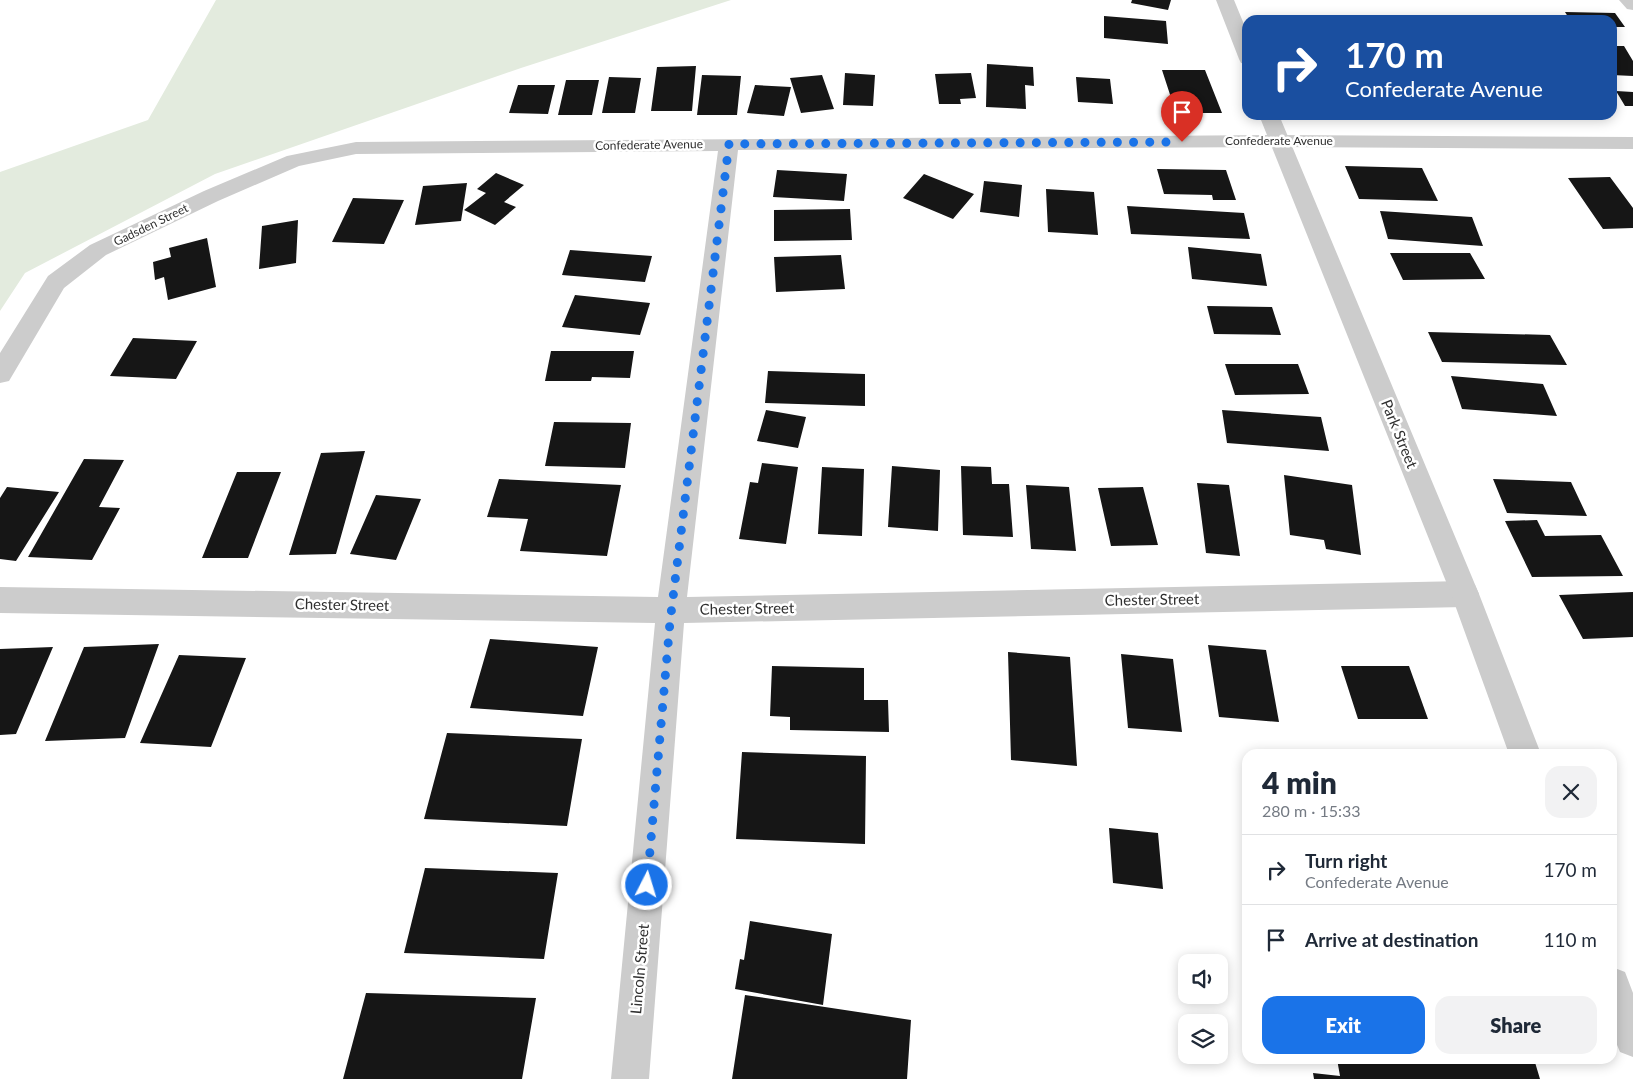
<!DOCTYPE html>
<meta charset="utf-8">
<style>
:root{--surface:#fff;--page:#f2f2f3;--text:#1f2937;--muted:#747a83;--line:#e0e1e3;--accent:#1a73e8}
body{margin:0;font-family:Lato,sans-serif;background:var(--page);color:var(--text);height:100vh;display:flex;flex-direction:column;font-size:19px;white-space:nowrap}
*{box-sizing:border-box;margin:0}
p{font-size:16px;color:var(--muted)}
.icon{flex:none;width:28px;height:28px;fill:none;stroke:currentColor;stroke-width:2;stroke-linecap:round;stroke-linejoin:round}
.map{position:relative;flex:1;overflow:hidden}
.sheet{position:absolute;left:1242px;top:749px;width:375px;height:315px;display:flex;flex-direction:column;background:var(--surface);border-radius:15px;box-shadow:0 2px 12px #0003}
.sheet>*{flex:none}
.top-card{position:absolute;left:1242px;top:15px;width:375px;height:105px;border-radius:15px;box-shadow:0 2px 12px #0003;background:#1a4fa0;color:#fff;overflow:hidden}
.buttons{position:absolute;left:1178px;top:954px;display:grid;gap:10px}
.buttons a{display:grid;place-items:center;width:50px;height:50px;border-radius:10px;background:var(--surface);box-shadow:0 2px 12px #0003;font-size:25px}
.pin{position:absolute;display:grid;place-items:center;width:42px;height:42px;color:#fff;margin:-51px -21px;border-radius:50% 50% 50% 0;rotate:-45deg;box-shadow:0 0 5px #0007}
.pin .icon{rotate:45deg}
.me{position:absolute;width:55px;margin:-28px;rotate:5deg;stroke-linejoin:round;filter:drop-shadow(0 0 4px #0008)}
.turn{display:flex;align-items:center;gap:18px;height:105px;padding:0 20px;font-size:22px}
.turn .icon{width:65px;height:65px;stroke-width:2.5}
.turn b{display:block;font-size:35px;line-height:42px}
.round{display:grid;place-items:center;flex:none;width:52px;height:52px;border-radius:15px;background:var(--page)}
.overview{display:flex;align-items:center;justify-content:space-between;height:85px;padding:0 20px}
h1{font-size:30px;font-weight:800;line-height:38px}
.button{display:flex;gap:10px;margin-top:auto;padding:10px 20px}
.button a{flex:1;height:58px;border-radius:15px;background:var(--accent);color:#fff;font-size:20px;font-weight:800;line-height:58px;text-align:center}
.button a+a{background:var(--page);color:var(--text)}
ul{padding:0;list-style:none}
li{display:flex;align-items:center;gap:15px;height:70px;padding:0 20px;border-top:1px solid var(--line)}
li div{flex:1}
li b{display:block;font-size:19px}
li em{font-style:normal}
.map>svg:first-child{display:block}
.green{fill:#e3ebde}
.building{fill:#161616}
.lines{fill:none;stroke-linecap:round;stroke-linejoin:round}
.minor{fill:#ccc;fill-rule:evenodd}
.tertiary{fill:#ccc;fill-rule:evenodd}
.route{stroke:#1a73e8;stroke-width:9;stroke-dasharray:0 16.2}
.labels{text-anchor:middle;stroke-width:5;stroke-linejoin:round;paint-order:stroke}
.far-street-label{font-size:12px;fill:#2f2f2f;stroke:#fff}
.street-label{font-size:15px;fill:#2f2f2f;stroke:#fff}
</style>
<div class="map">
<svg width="1633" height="1079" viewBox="0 0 1633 1079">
<rect width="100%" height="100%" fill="#fff"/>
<!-- green -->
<path class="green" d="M 216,0 L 731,0 L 521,68 L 215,174 L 25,273 L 0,311 L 0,172 L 148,120 Z"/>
<!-- building -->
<path class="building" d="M 1132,0 L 1171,0 L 1168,10 L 1131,3 Z
M 1565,12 L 1615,13 L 1625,27 L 1612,27 L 1612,20 L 1570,20 Z
M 1318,15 L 1360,16 L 1362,20 L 1320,20 Z
M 1104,16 L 1166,21 L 1168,44 L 1104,38 Z
M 1612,46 L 1624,46 L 1633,61 L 1633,76 L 1612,75 Z
M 987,64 L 1033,67 L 1034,86 L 1025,85 L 1026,109 L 986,107 Z
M 696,66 L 692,111 L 651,111 L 657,67 Z
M 1162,70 L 1205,70 L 1222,113 L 1176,113 Z
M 845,73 L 875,75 L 873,106 L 843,105 Z
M 971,73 L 976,98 L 960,99 L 961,104 L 939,104 L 935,74 Z
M 702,75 L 741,76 L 737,115 L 697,115 Z
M 822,75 L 834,109 L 801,113 L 790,78 Z
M 609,77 L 641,78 L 635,113 L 602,113 Z
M 1076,77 L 1110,79 L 1113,104 L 1078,102 Z
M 566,80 L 599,80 L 592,115 L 558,115 Z
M 518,85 L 555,85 L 548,114 L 509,113 Z
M 755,85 L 791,87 L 784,116 L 747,113 Z
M 1616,91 L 1633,92 L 1633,106 L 1625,106 Z
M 1345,166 L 1422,168 L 1438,201 L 1359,199 Z
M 1157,169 L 1226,170 L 1236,200 L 1213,200 L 1212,195 L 1164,194 Z
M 777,170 L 847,174 L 844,201 L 773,197 Z
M 496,173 L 524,185 L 504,202 L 516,207 L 495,225 L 464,210 L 486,193 L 477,189 Z
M 924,174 L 974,194 L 953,219 L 903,198 Z
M 1610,177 L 1633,208 L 1633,228 L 1603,229 L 1568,178 Z
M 984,181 L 1022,185 L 1019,217 L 980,212 Z
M 467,183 L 461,221 L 415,225 L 423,186 Z
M 1046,189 L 1094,192 L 1098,235 L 1048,232 Z
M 353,198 L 404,200 L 384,244 L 332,242 Z
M 1127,206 L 1244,213 L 1250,239 L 1131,234 Z
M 850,209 L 852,240 L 774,241 L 774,210 Z
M 1380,211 L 1472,217 L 1483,246 L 1388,239 Z
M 298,220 L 296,263 L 259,269 L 262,226 Z
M 207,238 L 216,287 L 168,300 L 164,277 L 155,280 L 153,262 L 171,257 L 169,248 Z
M 1188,247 L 1261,254 L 1267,286 L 1192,279 Z
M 570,250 L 652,256 L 645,282 L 562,275 Z
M 1390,253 L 1470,253 L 1485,279 L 1403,280 Z
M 841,255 L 845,289 L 776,292 L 774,257 Z
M 575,295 L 650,303 L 640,335 L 562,327 Z
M 1207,306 L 1272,307 L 1281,335 L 1214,334 Z
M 1428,332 L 1550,335 L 1567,365 L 1442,362 Z
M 133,338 L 197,341 L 176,379 L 110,376 Z
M 551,351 L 634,351 L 630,378 L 592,377 L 591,381 L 545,381 Z
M 1225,364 L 1298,364 L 1309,394 L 1235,395 Z
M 768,371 L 865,374 L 865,406 L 765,403 Z
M 1451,376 L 1543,384 L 1557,416 L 1462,409 Z
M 766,410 L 806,417 L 798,448 L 757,441 Z
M 1222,410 L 1321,417 L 1329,451 L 1227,443 Z
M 554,422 L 631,423 L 625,468 L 545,466 Z
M 365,451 L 336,554 L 289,555 L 321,453 Z
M 84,459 L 124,460 L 99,507 L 120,508 L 92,560 L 28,557 Z
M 762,463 L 798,467 L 786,544 L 739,539 L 750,482 L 758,483 Z
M 892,466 L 940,470 L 938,531 L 888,527 Z
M 961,466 L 991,467 L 992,484 L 1009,484 L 1013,537 L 963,535 Z
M 822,467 L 864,469 L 862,536 L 818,534 Z
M 237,472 L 281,472 L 248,558 L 202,558 Z
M 1284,475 L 1352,485 L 1361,555 L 1326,549 L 1324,540 L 1290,535 Z
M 499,479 L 621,485 L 607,556 L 520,551 L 528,519 L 487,517 Z
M 1493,479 L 1571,482 L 1587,516 L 1507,513 Z
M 1197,483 L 1229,485 L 1240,556 L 1206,553 Z
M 1026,485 L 1069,487 L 1076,551 L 1031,549 Z
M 7,487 L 59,492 L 16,561 L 0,559 L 0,498 Z
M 1143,487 L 1158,545 L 1111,546 L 1098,488 Z
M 376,495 L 421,499 L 396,560 L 350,554 Z
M 1537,520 L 1545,536 L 1601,535 L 1623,576 L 1532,577 L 1505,521 Z
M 1633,592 L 1633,637 L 1583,639 L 1559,595 Z
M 490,639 L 598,647 L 583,716 L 470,708 Z
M 159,644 L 125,738 L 45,741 L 84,647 Z
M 1208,645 L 1266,650 L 1279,722 L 1219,717 Z
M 53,647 L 16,734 L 0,735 L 0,649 Z
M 1008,652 L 1070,657 L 1077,766 L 1011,760 Z
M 1121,654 L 1173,659 L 1182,732 L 1128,728 Z
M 179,655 L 246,658 L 211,747 L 140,743 Z
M 772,666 L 864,668 L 864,700 L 888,700 L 889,732 L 790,730 L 790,717 L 770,716 Z
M 1341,666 L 1409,666 L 1428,719 L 1358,719 Z
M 447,733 L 582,739 L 567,826 L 424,819 Z
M 1305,751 L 1352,752 L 1352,754 L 1305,754 Z
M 742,752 L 866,756 L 865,844 L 736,839 Z
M 1109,828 L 1158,833 L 1163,889 L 1113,883 Z
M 425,868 L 558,873 L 544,959 L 404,953 Z
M 750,921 L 832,934 L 823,1005 L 735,989 L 740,959 L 744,960 Z
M 366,993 L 536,998 L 522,1079 L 343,1079 Z
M 745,995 L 911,1020 L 907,1079 L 732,1079 Z
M 1337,1059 L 1534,1059 L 1540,1079 L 1314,1079 L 1313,1073 L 1340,1076 Z"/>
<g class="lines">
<!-- minor -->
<path class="minor" d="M 1619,0 L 1633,0 L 1633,10 L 1627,9 Z
M 1279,135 L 1633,137 L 1633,149 L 1279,147 L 738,150 L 687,597 L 1465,581 L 1475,585 L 1479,594 L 1475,603 L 1465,607 L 684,623 L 649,1079 L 611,1079 L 655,623 L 0,613 L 0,587 L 658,597 L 718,151 L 356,154 L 299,166 L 218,201 L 106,255 L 64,288 L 9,381 L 0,383 L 0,353 L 48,276 L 90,245 L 204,191 L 287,156 L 356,142 Z"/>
<!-- tertiary -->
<path class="tertiary" d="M 1216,0 L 1234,0 L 1248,34 L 1248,64 L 1241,63 L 1239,59 Z
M 1259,115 L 1279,115 L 1479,594 L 1541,754 L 1509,754 L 1451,594 Z
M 1612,967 L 1625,972 L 1633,993 L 1633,1057 L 1620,1052 L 1612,1033 Z"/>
</g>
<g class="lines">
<!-- route -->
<path class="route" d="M 647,885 L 670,622 L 729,144 L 1182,142"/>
</g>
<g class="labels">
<!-- far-street labels -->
<g class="far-street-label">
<text x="1279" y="145">Confederate Avenue</text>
<text transform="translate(649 145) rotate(-1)" y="4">Confederate Avenue</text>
<text transform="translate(151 225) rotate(-26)" y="4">Gadsden Street</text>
</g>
<!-- street labels -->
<g class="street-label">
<text transform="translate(1399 434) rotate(68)" y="5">Park Street</text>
<text transform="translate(1152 600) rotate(-1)" y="5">Chester Street</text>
<text transform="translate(342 605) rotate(1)" y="5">Chester Street</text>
<text transform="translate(747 609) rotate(-1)" y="5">Chester Street</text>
<text transform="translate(640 969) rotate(-85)" y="5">Lincoln Street</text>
</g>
</g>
</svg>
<div class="buttons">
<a><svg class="icon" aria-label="sound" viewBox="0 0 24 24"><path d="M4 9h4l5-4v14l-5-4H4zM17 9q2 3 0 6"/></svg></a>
<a><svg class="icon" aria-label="layers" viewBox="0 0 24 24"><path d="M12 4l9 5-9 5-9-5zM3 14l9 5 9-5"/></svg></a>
</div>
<div class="pin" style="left:1182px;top:142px;background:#d93025"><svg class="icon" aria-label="arrive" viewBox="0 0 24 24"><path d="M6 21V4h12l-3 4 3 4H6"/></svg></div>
<svg class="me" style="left:647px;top:885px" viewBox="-20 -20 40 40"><circle r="17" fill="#1a73e8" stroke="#fff" stroke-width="3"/><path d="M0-11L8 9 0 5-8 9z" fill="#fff"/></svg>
<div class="top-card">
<div class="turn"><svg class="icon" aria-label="right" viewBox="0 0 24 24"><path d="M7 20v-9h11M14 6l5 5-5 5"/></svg><div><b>170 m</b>Confederate Avenue</div></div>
</div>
<section class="sheet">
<div class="overview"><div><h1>4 min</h1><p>280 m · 15:33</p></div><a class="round"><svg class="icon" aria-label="close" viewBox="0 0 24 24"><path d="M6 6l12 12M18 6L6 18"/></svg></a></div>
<ul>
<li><svg class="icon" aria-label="right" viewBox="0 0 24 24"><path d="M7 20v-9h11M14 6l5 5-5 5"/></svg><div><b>Turn right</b><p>Confederate Avenue</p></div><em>170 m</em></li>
<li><svg class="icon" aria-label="arrive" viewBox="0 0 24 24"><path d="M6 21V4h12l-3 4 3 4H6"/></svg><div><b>Arrive at destination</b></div><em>110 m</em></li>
</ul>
<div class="button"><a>Exit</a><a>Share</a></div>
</section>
</div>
